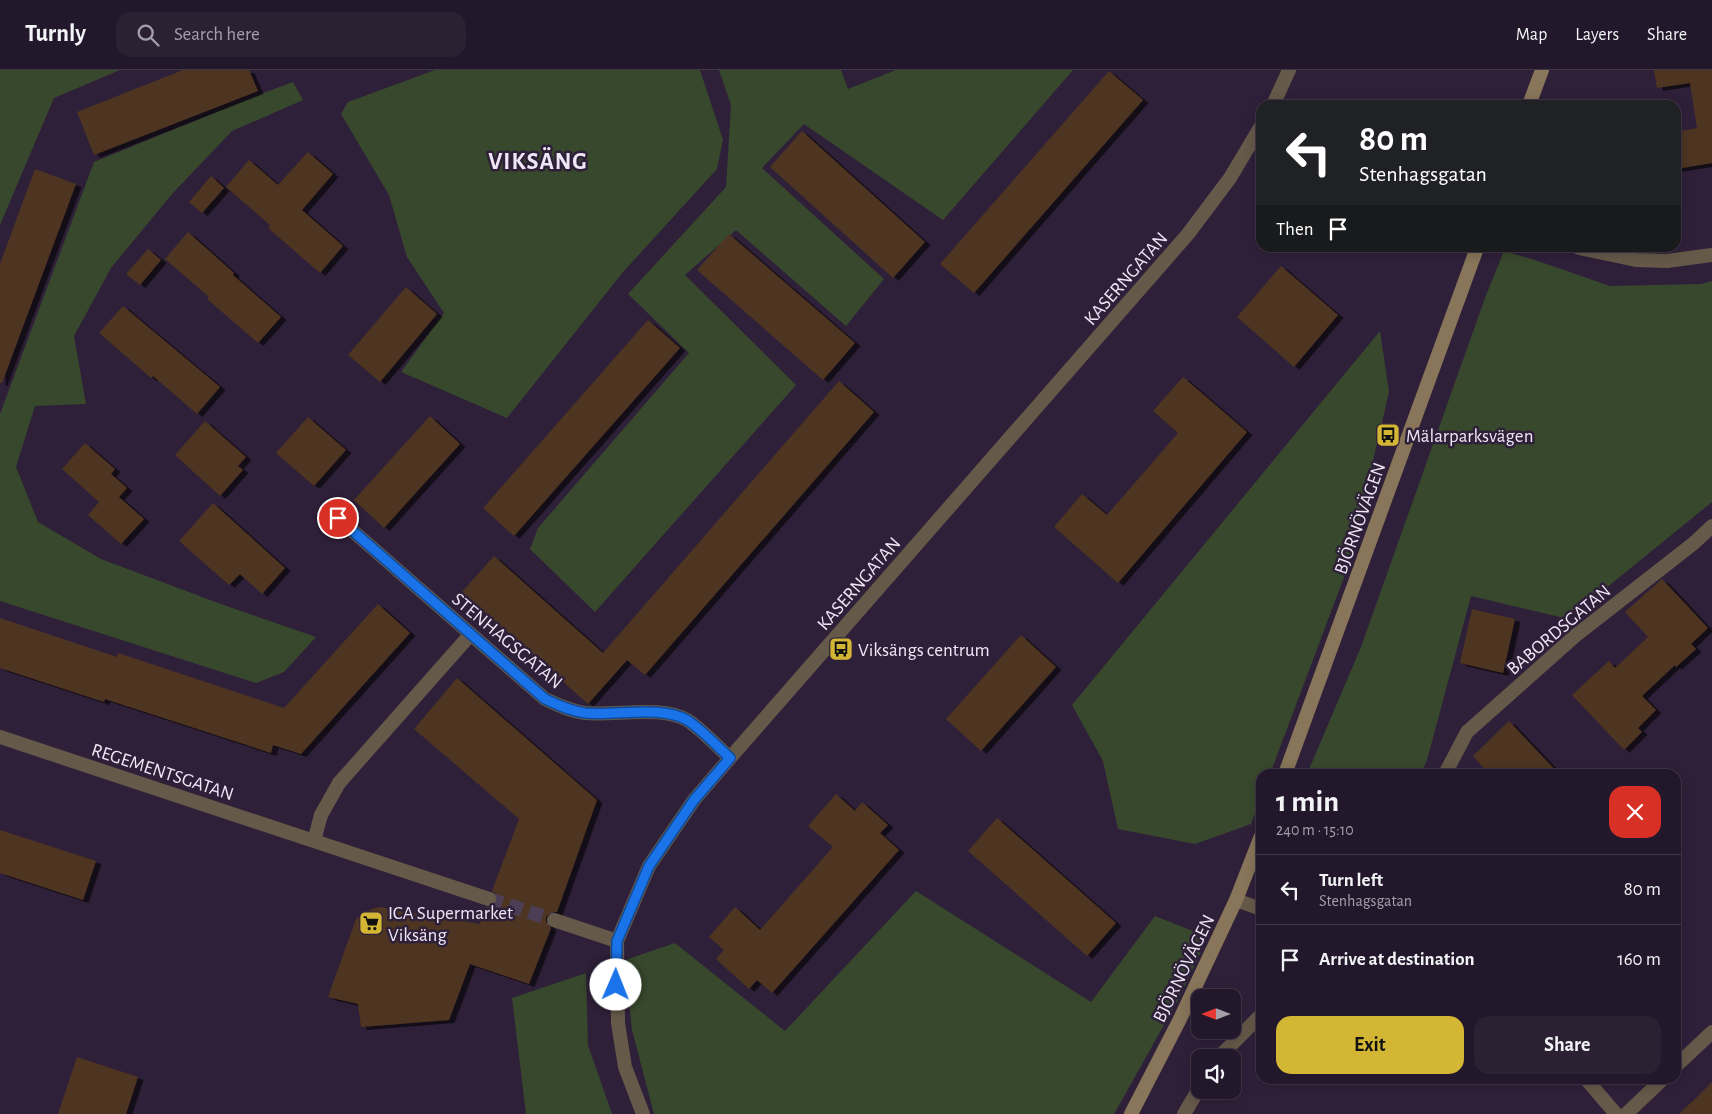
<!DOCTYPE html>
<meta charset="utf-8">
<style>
:root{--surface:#23182b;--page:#2b2133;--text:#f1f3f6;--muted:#a3a0a9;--line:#403747;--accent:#d4b635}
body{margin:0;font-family:"Alegreya Sans",sans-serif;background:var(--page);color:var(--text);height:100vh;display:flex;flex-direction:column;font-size:19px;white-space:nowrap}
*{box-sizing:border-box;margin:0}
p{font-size:16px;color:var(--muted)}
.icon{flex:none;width:28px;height:28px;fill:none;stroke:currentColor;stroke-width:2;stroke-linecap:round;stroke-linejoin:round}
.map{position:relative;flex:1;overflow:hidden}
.sheet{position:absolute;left:1256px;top:699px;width:425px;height:315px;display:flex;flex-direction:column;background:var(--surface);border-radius:15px;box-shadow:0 2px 12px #0003,0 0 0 1px var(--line)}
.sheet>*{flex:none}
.top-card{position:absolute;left:1256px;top:30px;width:425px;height:152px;border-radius:15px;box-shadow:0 2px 12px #0003,0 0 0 1px var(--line);background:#202124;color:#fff;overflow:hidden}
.needle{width:32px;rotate:270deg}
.tools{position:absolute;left:1191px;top:919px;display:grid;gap:10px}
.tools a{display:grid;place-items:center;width:50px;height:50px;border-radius:10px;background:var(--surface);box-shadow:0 2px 12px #0003,0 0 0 1px var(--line);font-size:25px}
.pin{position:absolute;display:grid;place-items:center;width:42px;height:42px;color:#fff;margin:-21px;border:2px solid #fff;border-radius:50%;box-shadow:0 1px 5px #0007}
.me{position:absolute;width:55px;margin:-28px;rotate:1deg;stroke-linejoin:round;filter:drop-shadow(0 0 4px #0008)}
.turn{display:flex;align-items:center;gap:18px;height:105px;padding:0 20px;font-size:22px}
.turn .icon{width:65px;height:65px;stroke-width:2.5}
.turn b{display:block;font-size:35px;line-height:42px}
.then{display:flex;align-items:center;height:48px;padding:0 20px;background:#0003;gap:10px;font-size:19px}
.round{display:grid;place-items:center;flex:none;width:52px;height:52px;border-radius:15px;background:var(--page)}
.overview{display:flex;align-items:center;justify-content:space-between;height:85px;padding:0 20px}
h1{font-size:30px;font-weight:600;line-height:38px}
.primary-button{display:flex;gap:10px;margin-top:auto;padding:10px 20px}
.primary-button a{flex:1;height:58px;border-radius:15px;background:var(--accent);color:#111;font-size:20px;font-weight:600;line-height:58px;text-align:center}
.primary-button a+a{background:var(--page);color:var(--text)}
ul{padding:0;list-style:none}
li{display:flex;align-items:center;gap:15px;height:70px;padding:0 20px;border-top:1px solid var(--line)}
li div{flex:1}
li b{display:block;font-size:19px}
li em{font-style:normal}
header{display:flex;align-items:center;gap:30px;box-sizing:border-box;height:70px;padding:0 25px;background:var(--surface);border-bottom:1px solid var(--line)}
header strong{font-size:24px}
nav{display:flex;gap:28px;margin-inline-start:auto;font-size:18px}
.search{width:350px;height:45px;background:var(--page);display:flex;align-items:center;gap:12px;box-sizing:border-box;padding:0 18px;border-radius:15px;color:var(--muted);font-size:19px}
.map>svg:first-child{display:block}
.green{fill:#38482d}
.building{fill:#4e3420;filter:url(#shadow)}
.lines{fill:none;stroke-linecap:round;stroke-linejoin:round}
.minor-tunnel{stroke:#4c3e55;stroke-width:14;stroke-dasharray:14 7;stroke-linecap:butt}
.minor{stroke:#655949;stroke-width:14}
.secondary{stroke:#88755a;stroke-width:14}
.route-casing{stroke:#114b97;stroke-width:12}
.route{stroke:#1a73e8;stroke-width:9}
.labels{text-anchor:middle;stroke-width:5;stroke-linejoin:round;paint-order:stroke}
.street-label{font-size:19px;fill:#efe6f6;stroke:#2f2039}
.poi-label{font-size:19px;fill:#efe6f6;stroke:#2f2039;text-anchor:start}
.district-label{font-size:24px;font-weight:bold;letter-spacing:1px;fill:#efe6f6;stroke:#2f2039}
</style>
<header>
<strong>Turnly</strong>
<div class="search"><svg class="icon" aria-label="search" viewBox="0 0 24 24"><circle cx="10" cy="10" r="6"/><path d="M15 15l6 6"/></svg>Search here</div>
<nav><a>Map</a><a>Layers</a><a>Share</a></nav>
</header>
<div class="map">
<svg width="1712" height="1044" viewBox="0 0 1712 1044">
<defs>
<filter id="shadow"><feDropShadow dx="5.5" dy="3" stdDeviation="0" flood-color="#0009"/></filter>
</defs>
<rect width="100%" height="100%" fill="#2f2039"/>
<!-- green -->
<path class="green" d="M 0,0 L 120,0 L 54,28 L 0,155 Z
M 435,0 L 700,0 L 723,70 L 717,99 L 623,202 L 507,348 L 401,302 L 444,243 L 407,187 L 389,125 L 341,44 L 348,32 Z
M 719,0 L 841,0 L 848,19 L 896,0 L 1073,0 L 943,150 L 804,54 L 762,98 L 884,209 L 846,256 L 736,160 L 685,205 L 796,315 L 595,542 L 530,479 L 538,458 L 689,283 L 628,224 L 726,117 L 731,35 Z
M 293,12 L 303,30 L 232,61 L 172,124 L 111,198 L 74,266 L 86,334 L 35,336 L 16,397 L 38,452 L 101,489 L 218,533 L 316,567 L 284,602 L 256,613 L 0,531 L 0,344 L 94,92 L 266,22 Z
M 1504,181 L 1535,190 L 1610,216 L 1701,214 L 1712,211 L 1712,432 L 1568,549 L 1471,526 L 1427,690 L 1421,704 L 1307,704 L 1361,577 L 1485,228 Z
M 1380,261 L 1389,322 L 1349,494 L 1270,704 L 1261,704 L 1261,728 L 1251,754 L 1195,774 L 1118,759 L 1103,691 L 1072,635 Z
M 916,821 L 1091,932 L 1155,846 L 1208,867 L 1178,930 L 1114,1044 L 654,1044 L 632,960 L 625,890 L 675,873 L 785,961 Z
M 586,903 L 588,975 L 612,1044 L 526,1044 L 512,928 Z"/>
<!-- building -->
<path class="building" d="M 183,0 L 249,0 L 258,21 L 94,85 L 77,42 Z
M 1654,0 L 1712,0 L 1712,93 L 1676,99 L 1676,62 L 1697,58 L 1690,13 L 1657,18 Z
M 1109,1 L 1143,30 L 974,223 L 940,194 Z
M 802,61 L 925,172 L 893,208 L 770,97 Z
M 308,82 L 333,104 L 302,140 L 343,176 L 320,203 L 268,158 L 270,155 L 226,117 L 249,90 L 278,115 Z
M 35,99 L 76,114 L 2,313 L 0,313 L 0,194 Z
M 211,106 L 224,118 L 202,143 L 189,132 Z
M 188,162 L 234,203 L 233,205 L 281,247 L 258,273 L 207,229 L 209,227 L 165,189 Z
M 729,164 L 855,273 L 823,310 L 697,200 Z
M 148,179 L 161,190 L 140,215 L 126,204 Z
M 1281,196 L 1338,245 L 1294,297 L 1237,247 Z
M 406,217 L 437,244 L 380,312 L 348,285 Z
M 123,236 L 220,317 L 197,344 L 153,306 L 151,308 L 99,263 Z
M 648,250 L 680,278 L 514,466 L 483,438 Z
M 1183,307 L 1247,362 L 1118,513 L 1054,457 L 1082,424 L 1107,445 L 1178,363 L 1153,341 Z
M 839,311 L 874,342 L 645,605 L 627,590 L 588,634 L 462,522 L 494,486 L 603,583 Z
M 430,346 L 460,374 L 384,458 L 354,430 Z
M 308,347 L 346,380 L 314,416 L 276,383 Z
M 205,351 L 246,387 L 238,396 L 243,400 L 220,426 L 175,385 Z
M 85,373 L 115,399 L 111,404 L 127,418 L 119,427 L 144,449 L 121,474 L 88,445 L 99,432 L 62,399 Z
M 213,433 L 285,498 L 262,524 L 240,504 L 229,515 L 179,471 Z
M 1662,509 L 1708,558 L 1691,574 L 1696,579 L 1676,597 L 1675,595 L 1642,626 L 1656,640 L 1638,658 L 1642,662 L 1624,680 L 1572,625 L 1609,591 L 1615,598 L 1648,567 L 1625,542 Z
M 378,534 L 410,563 L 301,684 L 273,675 L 271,683 L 105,629 L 104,632 L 0,598 L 0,548 L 117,587 L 118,583 L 284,638 Z
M 1472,539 L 1515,549 L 1503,603 L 1460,593 Z
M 1021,565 L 1056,597 L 981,681 L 946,649 Z
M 457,608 L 597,730 L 557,842 L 552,842 L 546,847 L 546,852 L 551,858 L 529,914 L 470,894 L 449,950 L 361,957 L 358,934 L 328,927 L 356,849 L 372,839 L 380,837 L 480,854 L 486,837 L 494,836 L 497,831 L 496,824 L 492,821 L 519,749 L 414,659 Z
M 1509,651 L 1559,704 L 1489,704 L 1473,686 Z
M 836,724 L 855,741 L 862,732 L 888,755 L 880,763 L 899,780 L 772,923 L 757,910 L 749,919 L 716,889 L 724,880 L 709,867 L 735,837 L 760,860 L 833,777 L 808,756 Z
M 997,748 L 1116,853 L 1087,886 L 968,781 Z
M 0,760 L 96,791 L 83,830 L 0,803 Z
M 77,987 L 138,1007 L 126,1044 L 58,1044 Z
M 1712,1012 L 1712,1044 L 1679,1044 L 1698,1026 Z"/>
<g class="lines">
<!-- minor-tunnel -->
<path class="minor-tunnel" d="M 489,829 L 554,850"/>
<!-- minor -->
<path class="minor" d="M 1273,35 L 1289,0
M 1579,178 L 1636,190 L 1667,191 L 1712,185
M 338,448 L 545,629 C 558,635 570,641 585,643 C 615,646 661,635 687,650 C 700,658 718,677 730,688
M 0,667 L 489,829
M 1445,704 L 1467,662 L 1575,566 L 1694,473 L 1712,456
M 314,771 L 321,745 L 339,713 L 470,565
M 1236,830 L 1261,839
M 554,850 L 617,871
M 1218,988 L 1261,945
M 1676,996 L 1712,962
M 1586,1009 L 1616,1044
M 643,1044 L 625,997 L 618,953 L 617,871 L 649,796 L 694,730 L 730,688 L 1188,164 L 1230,108 L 1261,56
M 1184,1044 L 1200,1017
M 1626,1044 L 1663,1009"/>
<!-- secondary -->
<path class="secondary" d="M 1529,35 L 1542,0
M 1285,704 L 1477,178
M 1131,1044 L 1180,949 L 1236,830 L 1261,766"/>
</g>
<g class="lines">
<!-- route casing -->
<g class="route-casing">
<path id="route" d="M 338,448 L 545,629 C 558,635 570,641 585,643 C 615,646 661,635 687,650 C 700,658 718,677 730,688 L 694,730 L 649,796 L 617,871 L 616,915"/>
</g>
<!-- route -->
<use href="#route" class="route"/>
</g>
<!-- icons -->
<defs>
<g id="bus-square" transform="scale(1.25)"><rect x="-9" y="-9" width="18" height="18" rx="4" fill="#d4b635" stroke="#2f2039"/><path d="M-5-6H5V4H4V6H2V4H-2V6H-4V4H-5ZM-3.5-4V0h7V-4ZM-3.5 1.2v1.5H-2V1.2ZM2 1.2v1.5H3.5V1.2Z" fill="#111"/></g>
<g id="supermarket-square" transform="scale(1.25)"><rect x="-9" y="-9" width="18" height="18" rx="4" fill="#d4b635" stroke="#2f2039"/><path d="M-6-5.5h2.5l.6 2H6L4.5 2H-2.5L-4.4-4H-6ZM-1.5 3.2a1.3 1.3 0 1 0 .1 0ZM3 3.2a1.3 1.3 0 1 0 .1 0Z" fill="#111"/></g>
</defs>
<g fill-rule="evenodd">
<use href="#bus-square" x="1388" y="365"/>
<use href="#bus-square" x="841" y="579"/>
<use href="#supermarket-square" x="371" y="853"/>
</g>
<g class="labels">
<!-- street labels -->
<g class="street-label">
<text transform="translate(1125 208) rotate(-49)" y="7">KASERNGATAN</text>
<text transform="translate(1359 448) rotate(-70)" y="7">BJÖRNÖVÄGEN</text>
<text transform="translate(858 513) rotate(-49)" y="7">KASERNGATAN</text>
<text transform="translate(1558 559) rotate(-40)" y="7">BABORDSGATAN</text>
<text transform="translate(508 570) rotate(40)" y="7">STENHAGSGATAN</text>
<text transform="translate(163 701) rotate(18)" y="7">REGEMENTSGATAN</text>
<text transform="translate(1183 898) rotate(-64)" y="7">BJÖRNÖVÄGEN</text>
</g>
<!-- poi labels -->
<g class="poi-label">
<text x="1406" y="372">Mälarparksvägen</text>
<text x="858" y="586">Viksängs centrum</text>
<text x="388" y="849">ICA Supermarket<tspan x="388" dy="22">Viksäng</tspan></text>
</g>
<!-- district labels -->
<g class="district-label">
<text x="538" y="99">VIKSÄNG</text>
</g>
</g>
</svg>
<div class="tools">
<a><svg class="needle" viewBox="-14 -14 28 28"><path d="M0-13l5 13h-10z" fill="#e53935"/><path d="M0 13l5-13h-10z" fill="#a3a0a9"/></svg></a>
<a><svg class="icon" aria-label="sound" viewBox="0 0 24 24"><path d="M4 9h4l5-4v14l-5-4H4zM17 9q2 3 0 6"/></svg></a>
</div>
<div class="pin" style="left:338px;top:448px;background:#d93025"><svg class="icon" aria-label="arrive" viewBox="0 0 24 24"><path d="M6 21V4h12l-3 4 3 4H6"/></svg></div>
<svg class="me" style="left:616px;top:915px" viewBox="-20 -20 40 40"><circle r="19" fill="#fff"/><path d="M0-13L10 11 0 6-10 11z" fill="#1a73e8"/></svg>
<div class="top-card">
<div class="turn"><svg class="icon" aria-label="left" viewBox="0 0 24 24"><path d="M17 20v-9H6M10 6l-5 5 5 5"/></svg><div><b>80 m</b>Stenhagsgatan</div></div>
<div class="then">Then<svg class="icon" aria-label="arrive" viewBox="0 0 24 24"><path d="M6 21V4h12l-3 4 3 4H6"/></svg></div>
</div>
<section class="sheet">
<div class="overview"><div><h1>1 min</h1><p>240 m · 15:10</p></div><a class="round" style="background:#d93025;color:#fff"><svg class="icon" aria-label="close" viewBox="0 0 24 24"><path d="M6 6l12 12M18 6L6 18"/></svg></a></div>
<ul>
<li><svg class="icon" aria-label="left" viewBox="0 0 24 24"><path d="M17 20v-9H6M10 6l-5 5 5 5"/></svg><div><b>Turn left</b><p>Stenhagsgatan</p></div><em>80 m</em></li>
<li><svg class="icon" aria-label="arrive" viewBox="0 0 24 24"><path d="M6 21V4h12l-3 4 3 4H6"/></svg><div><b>Arrive at destination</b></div><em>160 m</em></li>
</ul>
<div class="primary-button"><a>Exit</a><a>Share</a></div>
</section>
</div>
